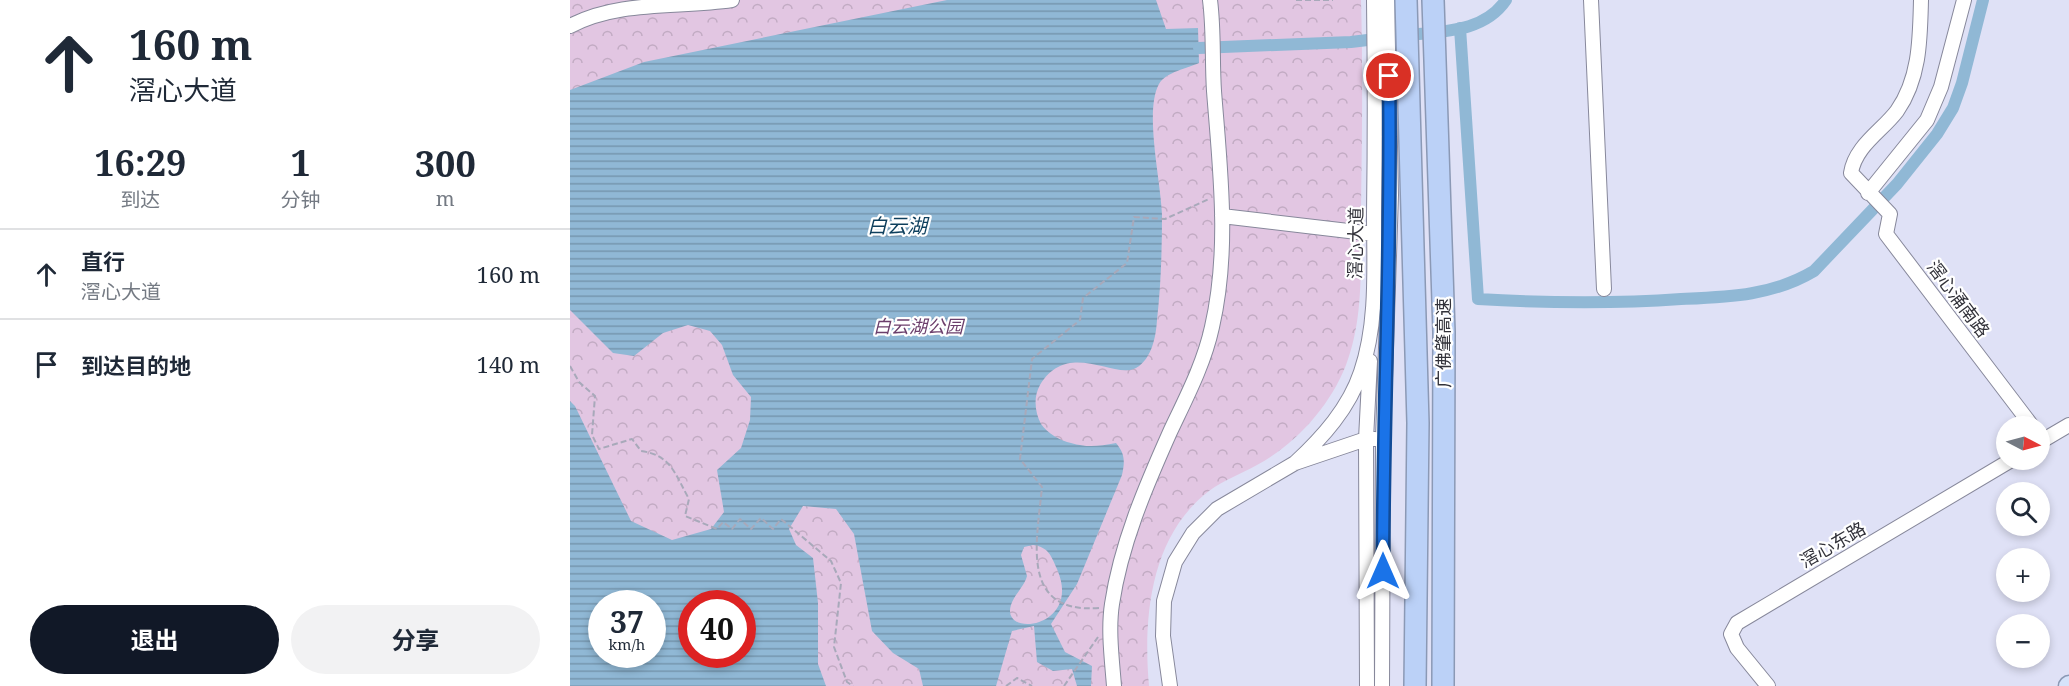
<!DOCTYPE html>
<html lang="zh">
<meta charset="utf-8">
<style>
:root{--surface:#fff;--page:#f2f2f3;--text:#1f2937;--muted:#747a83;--line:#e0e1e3;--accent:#111827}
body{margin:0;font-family:"Noto Serif","Noto Sans SC",serif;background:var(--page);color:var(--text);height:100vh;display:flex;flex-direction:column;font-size:22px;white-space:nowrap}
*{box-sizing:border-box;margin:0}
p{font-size:20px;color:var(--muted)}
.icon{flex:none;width:33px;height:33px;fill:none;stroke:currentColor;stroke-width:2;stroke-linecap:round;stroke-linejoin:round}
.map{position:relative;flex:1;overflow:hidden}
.details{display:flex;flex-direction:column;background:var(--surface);width:570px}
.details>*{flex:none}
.top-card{background:#fff;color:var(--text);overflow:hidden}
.needle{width:39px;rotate:96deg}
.buttons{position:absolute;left:1426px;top:416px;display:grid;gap:12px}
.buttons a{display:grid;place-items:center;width:54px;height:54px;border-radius:50%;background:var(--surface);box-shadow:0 3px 9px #0003;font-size:30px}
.speed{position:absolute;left:18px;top:590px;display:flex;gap:12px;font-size:30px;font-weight:700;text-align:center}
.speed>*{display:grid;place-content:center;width:78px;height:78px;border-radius:50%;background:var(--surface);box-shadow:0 3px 9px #0003;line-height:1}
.speed small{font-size:15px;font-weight:400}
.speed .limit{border:9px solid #d22;background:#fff;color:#111}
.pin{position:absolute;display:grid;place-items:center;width:51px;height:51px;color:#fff;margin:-26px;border:3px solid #fff;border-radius:50%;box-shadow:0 2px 6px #0007}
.me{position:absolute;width:66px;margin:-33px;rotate:0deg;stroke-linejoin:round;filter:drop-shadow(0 0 4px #0008)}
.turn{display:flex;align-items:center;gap:21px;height:126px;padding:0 30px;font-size:27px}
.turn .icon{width:78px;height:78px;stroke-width:2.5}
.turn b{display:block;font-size:42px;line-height:51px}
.eta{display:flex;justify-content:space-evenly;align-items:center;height:102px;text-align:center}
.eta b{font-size:36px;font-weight:700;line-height:42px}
.primary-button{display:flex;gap:12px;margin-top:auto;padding:12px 30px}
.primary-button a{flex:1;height:69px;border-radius:36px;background:var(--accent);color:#fff;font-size:24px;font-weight:700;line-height:69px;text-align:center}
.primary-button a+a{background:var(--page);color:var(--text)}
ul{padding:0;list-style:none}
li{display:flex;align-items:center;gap:18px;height:90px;padding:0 30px;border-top:2px solid var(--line)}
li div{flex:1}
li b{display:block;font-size:22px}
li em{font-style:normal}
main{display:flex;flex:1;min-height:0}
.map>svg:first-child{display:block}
.park{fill:url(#park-crowns);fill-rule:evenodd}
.water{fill:url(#water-rules);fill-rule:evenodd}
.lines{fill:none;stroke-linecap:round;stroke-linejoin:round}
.canal{stroke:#90b8d5;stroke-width:12}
.minor-casing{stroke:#87889b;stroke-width:16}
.major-casing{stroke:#8b99b5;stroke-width:21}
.highway-casing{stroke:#8b99b5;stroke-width:24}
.path{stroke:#a8a9ba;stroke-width:2;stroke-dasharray:6 3;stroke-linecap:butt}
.minor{stroke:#fff;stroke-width:14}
.major{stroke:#d6e3fa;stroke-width:18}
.highway{stroke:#bbd1f7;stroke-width:21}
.route-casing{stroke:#114b97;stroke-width:15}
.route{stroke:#1a73e8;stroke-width:10}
.labels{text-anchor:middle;stroke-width:4.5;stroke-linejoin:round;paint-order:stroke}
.street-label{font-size:18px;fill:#32323a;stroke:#fff}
.park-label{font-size:18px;font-style:italic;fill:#6b3e6b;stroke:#fff}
.water-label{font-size:20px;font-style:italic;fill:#0d3f5d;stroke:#fff}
</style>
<main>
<section class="details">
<div class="top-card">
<div class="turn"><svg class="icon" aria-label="ahead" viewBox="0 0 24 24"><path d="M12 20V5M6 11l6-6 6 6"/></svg><div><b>160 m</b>滘心大道</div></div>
</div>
<div class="eta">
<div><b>16:29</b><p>到达</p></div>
<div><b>1</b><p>分钟</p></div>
<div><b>300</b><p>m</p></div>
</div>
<ul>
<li><svg class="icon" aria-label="ahead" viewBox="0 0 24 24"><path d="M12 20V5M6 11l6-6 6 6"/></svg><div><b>直行</b><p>滘心大道</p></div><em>160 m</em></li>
<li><svg class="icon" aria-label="arrive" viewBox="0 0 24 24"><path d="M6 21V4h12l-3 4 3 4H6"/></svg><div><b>到达目的地</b></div><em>140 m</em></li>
</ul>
<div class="primary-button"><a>退出</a><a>分享</a></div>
</section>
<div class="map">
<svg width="1499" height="686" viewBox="0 0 1499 686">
<defs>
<pattern id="park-crowns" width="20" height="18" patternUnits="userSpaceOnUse" patternTransform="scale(1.5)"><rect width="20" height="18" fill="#e2c6e2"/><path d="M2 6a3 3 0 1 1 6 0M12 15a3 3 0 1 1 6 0" fill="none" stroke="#c2abc3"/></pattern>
<pattern id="water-rules" width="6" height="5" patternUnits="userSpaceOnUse" patternTransform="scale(1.5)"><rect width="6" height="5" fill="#90b8d5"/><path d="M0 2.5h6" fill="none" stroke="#7696ae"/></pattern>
</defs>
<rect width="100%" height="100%" fill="#dfe1f6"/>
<!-- park -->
<path class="park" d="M 0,0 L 791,0 C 793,70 792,139 791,208 C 790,261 795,315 776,365 C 760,406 726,444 687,465 C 671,474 654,480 639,491 C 580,536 573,618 579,686 L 0,686 ZM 32,603 L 82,603 L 82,654 L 32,654 ZM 122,603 L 172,603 L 172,654 L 122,654 Z"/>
<!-- water -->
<path class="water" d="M 377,0 L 586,0 L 596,29 L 628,28 L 629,63 C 618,68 596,72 589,84 C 574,111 591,181 592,215 C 592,249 591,285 587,320 C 586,336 582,359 566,368 C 544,380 498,339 470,385 C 463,397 465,413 471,424 C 477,433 491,441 501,443 C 518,448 529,446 546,443 C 555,454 555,461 552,475 L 507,584 L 481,624 L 495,652 L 522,666 L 521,686 L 507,686 L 502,669 L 483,671 L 467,662 L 464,626 L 442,631 L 426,686 L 353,686 L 349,669 L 323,653 L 302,631 L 284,534 L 266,509 L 233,506 L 219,529 L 226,545 L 243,558 L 248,603 L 248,664 L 256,686 L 0,686 L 0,401 L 5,406 L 61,521 L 102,540 L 141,529 L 154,512 L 147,470 L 171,448 L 180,420 L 181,397 L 163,375 L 152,345 L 140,331 L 118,325 L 93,333 L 64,356 L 43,353 L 0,310 L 0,90 L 74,62 ZM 463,545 C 478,547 481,555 487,569 C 513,628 430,639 441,605 C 444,595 454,587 457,576 L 451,555 L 454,547 ZM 32,603 L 82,603 L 82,654 L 32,654 ZM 122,603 L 172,603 L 172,654 L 122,654 Z"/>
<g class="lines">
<!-- canal -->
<path class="canal" d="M 890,28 L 908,299 C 976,303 1042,304 1111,299 C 1158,297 1202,296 1244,271 L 1327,184 L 1367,134 L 1383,108 L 1392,83 L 1413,0
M 831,36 C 869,31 913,34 936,0
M 629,48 L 781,42 L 814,38"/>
<!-- minor casing -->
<g class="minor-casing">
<path id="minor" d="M 1021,0 L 1034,289
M 1351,0 C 1350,39 1350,78 1327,111 C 1312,131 1285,146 1281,173 L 1320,214 L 1316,234 L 1462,426
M 0,26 C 49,0 108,8 162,0
M 1298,193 L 1357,120 L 1371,87 L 1394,0
M 652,216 L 804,234
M 1470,442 L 1499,425
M 725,463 C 753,437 779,408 791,372 C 808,322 804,266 804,214 C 805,142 805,71 804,0
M 544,686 C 542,660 538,630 542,604 C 551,544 575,488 600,432 C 616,398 634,364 642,327 C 660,249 650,169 644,91 C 642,60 644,31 640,0
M 600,686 L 593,636 L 594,601 L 605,562 L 623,533 L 647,509 L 725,463 L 796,439 L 805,439
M 797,686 L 796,439 L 800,361
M 812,686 L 813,439 L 821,195 L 817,0
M 1198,686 L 1167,648 L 1161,634 L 1167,623 L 1443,459"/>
</g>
<!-- major casing -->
<g class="major-casing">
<path id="major" d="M 1498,686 L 1499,685"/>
</g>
<!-- highway casing -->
<g class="highway-casing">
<path id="highway" d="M 836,0 L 848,423 L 845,686
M 863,0 L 874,332 L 873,686"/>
</g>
<!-- path -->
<path class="path" d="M 726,0 L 763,0
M 0,366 L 9,382 L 25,396 L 22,435 L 29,449 L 62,439 L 71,451 C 101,455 105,474 119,499 L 115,516 L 147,529 L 153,522 L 162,529 L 170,519 L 181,529 L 191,518 L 203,529 L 211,519 L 261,561 L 271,583 L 264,647 L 277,682 L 283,686
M 529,608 C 449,614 467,541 472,487 L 450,459 L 462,359 L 510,320 L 513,298 L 557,263 L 564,217 L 595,219 L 639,199
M 436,686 L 447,678 L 462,686
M 494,686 L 528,637"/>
<!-- minor -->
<use href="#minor" class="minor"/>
<!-- major -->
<use href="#major" class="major"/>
<!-- highway -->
<use href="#highway" class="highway"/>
</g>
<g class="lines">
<!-- route casing -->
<g class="route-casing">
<path id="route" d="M 813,571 C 813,406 822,241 819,76"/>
</g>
<!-- route -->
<use href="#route" class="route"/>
</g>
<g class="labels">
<!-- street labels -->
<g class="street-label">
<text transform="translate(786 243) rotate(-89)" y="6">滘心大道</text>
<text transform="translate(1388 299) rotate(53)" y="6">滘心涌南路</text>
<text transform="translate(874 343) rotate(-90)" y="6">广佛肇高速</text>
<text transform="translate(1263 545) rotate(-30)" y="6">滘心东路</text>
</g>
<!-- park labels -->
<g class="park-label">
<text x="348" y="333">白云湖公园</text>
</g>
<!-- water labels -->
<g class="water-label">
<text x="327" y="233">白云湖</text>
</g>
</g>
</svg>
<div class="buttons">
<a><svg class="needle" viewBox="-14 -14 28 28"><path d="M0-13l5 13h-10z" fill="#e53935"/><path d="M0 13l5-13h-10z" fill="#747a83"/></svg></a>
<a><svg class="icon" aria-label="search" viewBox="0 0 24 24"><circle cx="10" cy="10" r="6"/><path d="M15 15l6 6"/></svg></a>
<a>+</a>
<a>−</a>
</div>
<div class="speed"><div>37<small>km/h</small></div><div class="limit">40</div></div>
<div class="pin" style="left:819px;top:76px;background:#d93025"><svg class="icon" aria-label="arrive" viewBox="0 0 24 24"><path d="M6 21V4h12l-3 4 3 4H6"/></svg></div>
<svg class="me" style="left:813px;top:571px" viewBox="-20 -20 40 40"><path d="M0-17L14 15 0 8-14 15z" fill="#1a73e8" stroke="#fff" stroke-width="4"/></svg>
</div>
</main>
